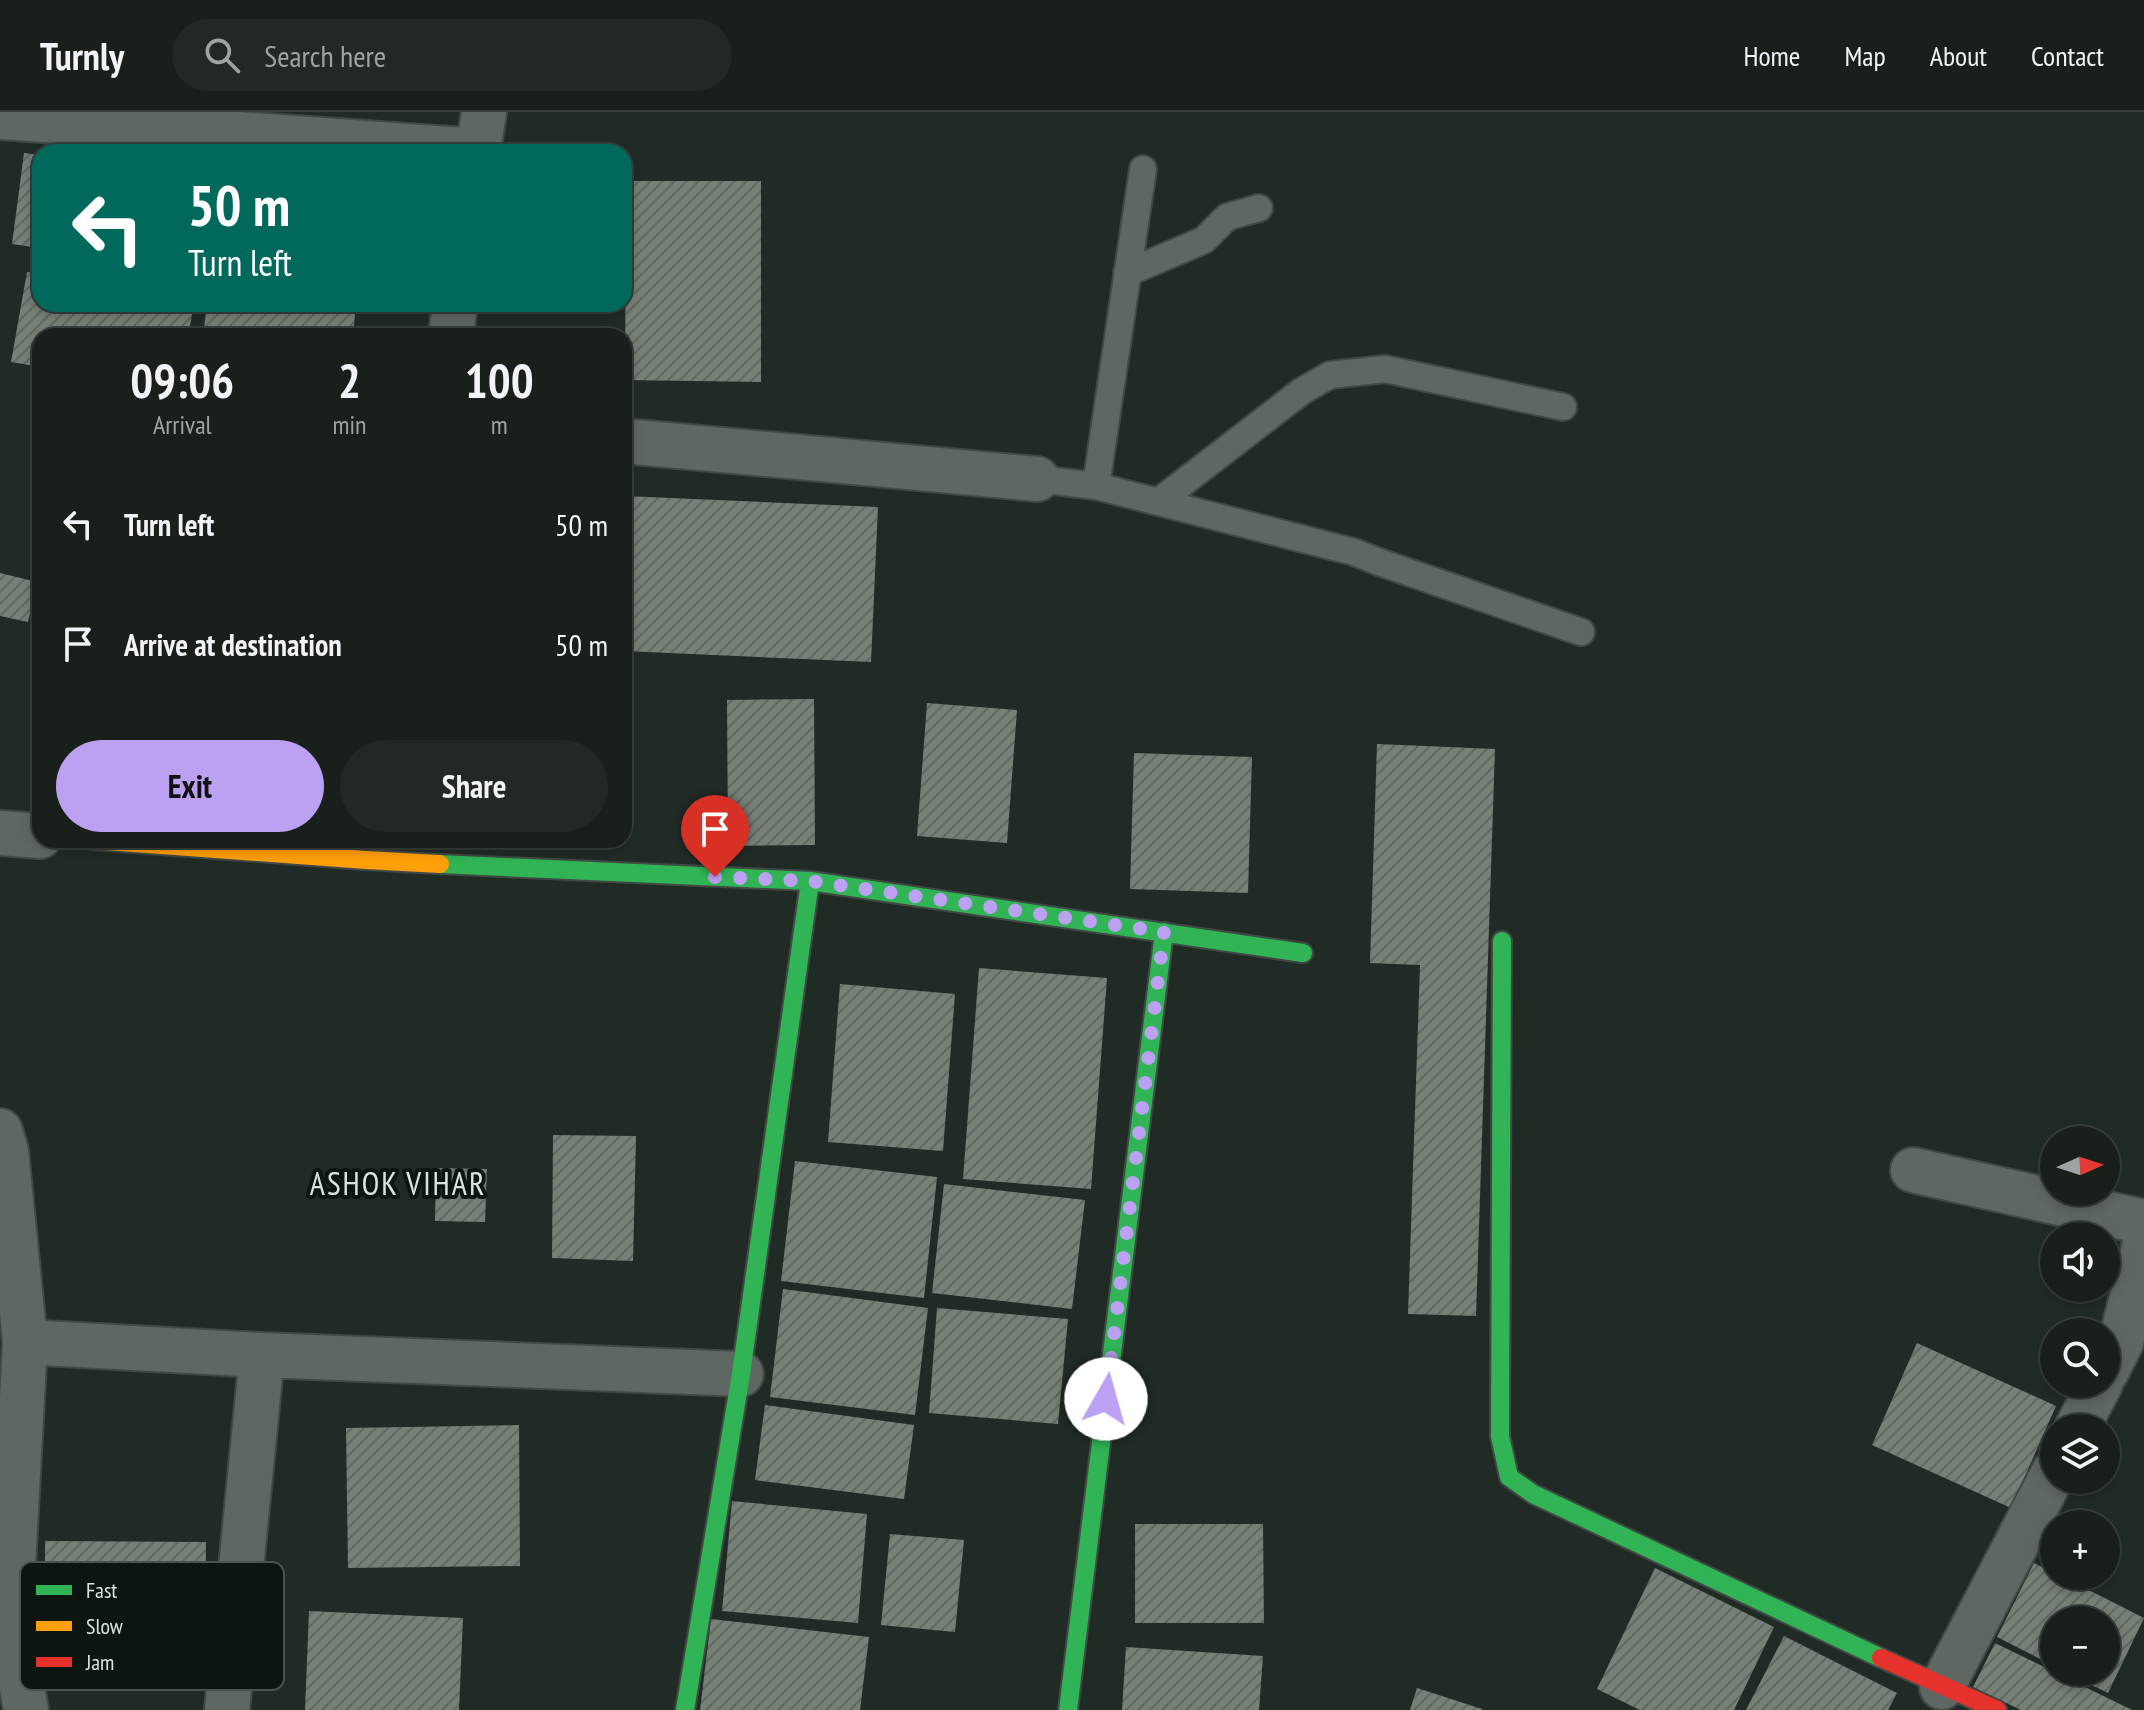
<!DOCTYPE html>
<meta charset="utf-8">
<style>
:root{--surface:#19201c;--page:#222825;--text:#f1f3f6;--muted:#9fa3a3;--line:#373e3b;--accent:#bca0f2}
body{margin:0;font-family:"PT Sans Narrow",sans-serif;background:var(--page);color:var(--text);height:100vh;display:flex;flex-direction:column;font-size:30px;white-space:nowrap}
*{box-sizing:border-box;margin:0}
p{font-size:26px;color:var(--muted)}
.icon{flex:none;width:44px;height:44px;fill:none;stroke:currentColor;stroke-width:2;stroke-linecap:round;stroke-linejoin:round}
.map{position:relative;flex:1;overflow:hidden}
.panel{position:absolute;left:32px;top:216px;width:600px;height:520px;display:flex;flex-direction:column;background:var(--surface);border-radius:24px;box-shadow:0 4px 12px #0003,0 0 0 2px var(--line)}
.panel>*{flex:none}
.guide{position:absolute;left:32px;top:32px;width:600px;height:168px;border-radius:24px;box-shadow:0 4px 12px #0003,0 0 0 2px var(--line);background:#00695c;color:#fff;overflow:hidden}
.needle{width:52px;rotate:87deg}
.buttons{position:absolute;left:2040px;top:1014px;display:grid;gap:16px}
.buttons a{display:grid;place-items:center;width:80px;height:80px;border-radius:50%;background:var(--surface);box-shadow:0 4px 12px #0003,0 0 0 2px var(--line);font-size:40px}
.pin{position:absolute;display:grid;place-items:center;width:68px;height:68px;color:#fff;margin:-82px -34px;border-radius:50% 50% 50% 0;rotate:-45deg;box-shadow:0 0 8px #0007}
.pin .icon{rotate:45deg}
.me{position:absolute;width:88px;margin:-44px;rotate:7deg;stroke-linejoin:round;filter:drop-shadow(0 0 6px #0008)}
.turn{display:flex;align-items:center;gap:28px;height:168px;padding:0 24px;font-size:36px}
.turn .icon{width:104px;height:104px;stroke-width:2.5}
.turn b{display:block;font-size:56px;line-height:68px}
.eta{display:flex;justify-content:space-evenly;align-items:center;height:136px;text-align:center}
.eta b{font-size:48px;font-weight:800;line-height:56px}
.action{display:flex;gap:16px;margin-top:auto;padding:16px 24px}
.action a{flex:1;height:92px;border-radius:48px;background:var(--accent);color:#111;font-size:32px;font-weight:800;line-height:92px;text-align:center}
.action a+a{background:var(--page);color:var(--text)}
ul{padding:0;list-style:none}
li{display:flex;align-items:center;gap:24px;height:120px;padding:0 24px}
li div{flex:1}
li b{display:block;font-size:30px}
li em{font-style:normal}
header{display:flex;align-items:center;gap:48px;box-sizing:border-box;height:112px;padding:0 40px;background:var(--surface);border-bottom:2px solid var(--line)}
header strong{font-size:38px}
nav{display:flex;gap:44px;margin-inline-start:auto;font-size:28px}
.search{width:560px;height:72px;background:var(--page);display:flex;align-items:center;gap:20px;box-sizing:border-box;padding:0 28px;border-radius:44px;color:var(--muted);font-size:30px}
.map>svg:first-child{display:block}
.building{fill:url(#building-hatch)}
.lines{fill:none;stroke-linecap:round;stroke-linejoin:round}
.lane-casing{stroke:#404944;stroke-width:30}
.street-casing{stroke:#404944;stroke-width:48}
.fast-casing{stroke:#404944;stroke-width:22}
.slow-casing{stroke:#404944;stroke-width:22}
.jam-casing{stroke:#404944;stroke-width:22}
.lane{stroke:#5f6762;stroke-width:26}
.street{stroke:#5f6762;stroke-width:44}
.fast{stroke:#30b455;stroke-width:18}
.slow{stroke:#ff9f0a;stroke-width:18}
.jam{stroke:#e5322d;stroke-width:18}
.route{stroke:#bca0f2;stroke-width:14;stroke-dasharray:0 25.2}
.labels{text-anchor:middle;stroke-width:8;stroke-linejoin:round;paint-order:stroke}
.neighbourhood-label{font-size:32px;letter-spacing:2px;fill:#d8e5dd;stroke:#0d1511}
.key{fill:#0d1511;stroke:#4a534e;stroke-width:2}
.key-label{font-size:22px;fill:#d8e5dd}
</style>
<header>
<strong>Turnly</strong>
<div class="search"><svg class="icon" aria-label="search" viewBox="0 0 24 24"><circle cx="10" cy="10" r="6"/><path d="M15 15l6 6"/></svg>Search here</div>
<nav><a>Home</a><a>Map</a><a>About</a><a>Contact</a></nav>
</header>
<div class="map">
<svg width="2144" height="1598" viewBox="0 0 2144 1598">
<defs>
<pattern id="building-hatch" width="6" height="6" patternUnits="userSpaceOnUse" patternTransform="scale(2)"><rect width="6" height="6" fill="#778076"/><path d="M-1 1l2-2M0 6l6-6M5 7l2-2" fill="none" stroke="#616861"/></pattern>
</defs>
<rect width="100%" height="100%" fill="#212b26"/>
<!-- building -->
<path class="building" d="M 24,41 L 40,43 L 40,136 L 12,132 Z
M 626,69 L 761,69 L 761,270 L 625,268 Z
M 27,160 L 40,162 L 40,192 L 194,192 L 188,224 L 40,224 L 40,255 L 11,250 Z
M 207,192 L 356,192 L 353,224 L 203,224 Z
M 624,384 L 878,395 L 871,550 L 624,539 Z
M 0,461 L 37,470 L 28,510 L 0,504 Z
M 814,587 L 815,733 L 728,734 L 727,588 Z
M 927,591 L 1017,598 L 1007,731 L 917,724 Z
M 1377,632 L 1495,637 L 1476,1204 L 1408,1202 L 1420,853 L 1370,851 Z
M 1134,641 L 1252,645 L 1248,781 L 1130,777 Z
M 979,856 L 1107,866 L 1091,1077 L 963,1067 Z
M 840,872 L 955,882 L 943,1039 L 828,1030 Z
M 553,1023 L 636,1024 L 633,1149 L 552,1146 Z
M 795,1049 L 937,1065 L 924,1186 L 781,1169 Z
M 436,1056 L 487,1057 L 485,1110 L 435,1109 Z
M 944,1072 L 1085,1088 L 1072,1197 L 932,1181 Z
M 783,1177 L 928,1196 L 915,1303 L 770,1285 Z
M 937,1196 L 1068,1207 L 1058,1312 L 929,1301 Z
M 1917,1231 L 2056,1294 L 2011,1396 L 1872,1333 Z
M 765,1293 L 914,1313 L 904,1387 L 755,1368 Z
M 519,1313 L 520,1454 L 348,1456 L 346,1316 Z
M 732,1389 L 867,1402 L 858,1511 L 722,1499 Z
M 1135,1412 L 1263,1412 L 1264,1511 L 1135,1511 Z
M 890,1422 L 964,1428 L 955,1520 L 881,1513 Z
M 45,1429 L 206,1430 L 205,1537 L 45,1536 Z
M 2034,1451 L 2054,1461 L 2054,1464 L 2061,1464 L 2144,1506 L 2108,1581 L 2065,1560 L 2106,1560 L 2106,1508 L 2054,1508 L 2054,1554 L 1997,1525 Z
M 1655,1456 L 1774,1515 L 1734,1598 L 1640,1598 L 1597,1577 Z
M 309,1499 L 463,1506 L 459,1598 L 305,1598 Z
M 711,1507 L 869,1525 L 860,1598 L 700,1598 Z
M 1784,1524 L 1897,1581 L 1888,1598 L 1746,1598 Z
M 1995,1531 L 2132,1598 L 2021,1598 L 1973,1575 Z
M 1126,1535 L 1263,1544 L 1259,1598 L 1122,1598 Z
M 1417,1576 L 1482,1597 L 1482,1598 L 1410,1598 Z"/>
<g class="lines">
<!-- lane casing -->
<g class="lane-casing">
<path id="lane" d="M 1127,161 L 1204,128 L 1227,105 L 1259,96
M 1037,367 L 1096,374 L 1354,440 L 1379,450 L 1581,520
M 1096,374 L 1143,57
M 1158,390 L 1302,279 L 1330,263 L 1385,257 L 1563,295"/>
</g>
<!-- street casing -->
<g class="street-casing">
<path id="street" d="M 0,5 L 478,39
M 478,40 L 484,0
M 451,224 L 455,192
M 624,329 L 1037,367
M 0,721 L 40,724
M 0,1019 L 6,1039 L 25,1230 L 10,1510 L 26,1598
M 1913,1058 L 2144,1110
M 25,1230 L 262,1243 L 741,1262
M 2106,1260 L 2121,1230 L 2144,1135
M 2077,1316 L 2100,1272
M 1942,1575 L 2054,1360
M 227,1598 L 262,1243"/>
</g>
<!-- fast casing -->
<g class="fast-casing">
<path id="fast" d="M 440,752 L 810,769 L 1303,841
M 1502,829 L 1500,1324 L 1509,1365 L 1533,1382 L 1881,1546
M 685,1598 L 741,1262 L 810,769
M 1068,1598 L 1164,820"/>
</g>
<!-- slow casing -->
<g class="slow-casing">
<path id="slow" d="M 93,728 L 366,748 L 440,752"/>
</g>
<!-- jam casing -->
<g class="jam-casing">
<path id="jam" d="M 1881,1546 L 1997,1598"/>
</g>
<!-- lane -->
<use href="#lane" class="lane"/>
<!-- street -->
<use href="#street" class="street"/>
<!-- fast -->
<use href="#fast" class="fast"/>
<!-- slow -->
<use href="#slow" class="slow"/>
<!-- jam -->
<use href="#jam" class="jam"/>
</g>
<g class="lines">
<!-- route -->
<path class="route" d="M 715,765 L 810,769 L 1164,820 L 1106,1287"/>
</g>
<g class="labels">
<!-- neighbourhood labels -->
<g class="neighbourhood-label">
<text x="398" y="1083">ASHOK VIHAR</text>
</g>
</g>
<!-- legend -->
<rect x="20" y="1450" width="264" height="128" rx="12" class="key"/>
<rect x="36" y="1473" width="36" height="10" fill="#30b455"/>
<rect x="36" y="1509" width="36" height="10" fill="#ff9f0a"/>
<rect x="36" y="1545" width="36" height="10" fill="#e5322d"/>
<g class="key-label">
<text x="86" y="1486">Fast</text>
<text x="86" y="1522">Slow</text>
<text x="86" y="1558">Jam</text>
</g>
</svg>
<div class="buttons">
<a><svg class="needle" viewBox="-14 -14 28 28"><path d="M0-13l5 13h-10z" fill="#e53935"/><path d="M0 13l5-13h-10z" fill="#9fa3a3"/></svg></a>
<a><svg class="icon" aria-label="sound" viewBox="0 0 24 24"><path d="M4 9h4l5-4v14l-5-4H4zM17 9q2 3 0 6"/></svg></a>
<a><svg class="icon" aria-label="search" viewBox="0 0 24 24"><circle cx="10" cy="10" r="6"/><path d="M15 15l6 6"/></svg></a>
<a><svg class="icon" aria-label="layers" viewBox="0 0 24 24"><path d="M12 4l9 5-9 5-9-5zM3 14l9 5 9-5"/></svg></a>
<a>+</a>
<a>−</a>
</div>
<div class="pin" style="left:715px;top:765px;background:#d93025"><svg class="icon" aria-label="arrive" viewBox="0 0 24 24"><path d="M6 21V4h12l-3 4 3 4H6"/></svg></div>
<svg class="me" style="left:1106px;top:1287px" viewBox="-20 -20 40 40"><circle r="19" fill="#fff"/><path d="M0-13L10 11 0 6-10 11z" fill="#bca0f2"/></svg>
<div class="guide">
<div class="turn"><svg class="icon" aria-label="left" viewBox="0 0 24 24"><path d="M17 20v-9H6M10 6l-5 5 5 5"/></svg><div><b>50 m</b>Turn left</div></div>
</div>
<section class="panel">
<div class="eta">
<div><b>09:06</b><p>Arrival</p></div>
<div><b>2</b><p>min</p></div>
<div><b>100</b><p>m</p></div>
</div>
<ul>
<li><svg class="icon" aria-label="left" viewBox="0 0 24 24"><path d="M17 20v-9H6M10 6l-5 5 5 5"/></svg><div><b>Turn left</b></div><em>50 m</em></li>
<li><svg class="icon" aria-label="arrive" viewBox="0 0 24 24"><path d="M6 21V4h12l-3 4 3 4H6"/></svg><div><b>Arrive at destination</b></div><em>50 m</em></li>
</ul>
<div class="action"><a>Exit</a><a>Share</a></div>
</section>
</div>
